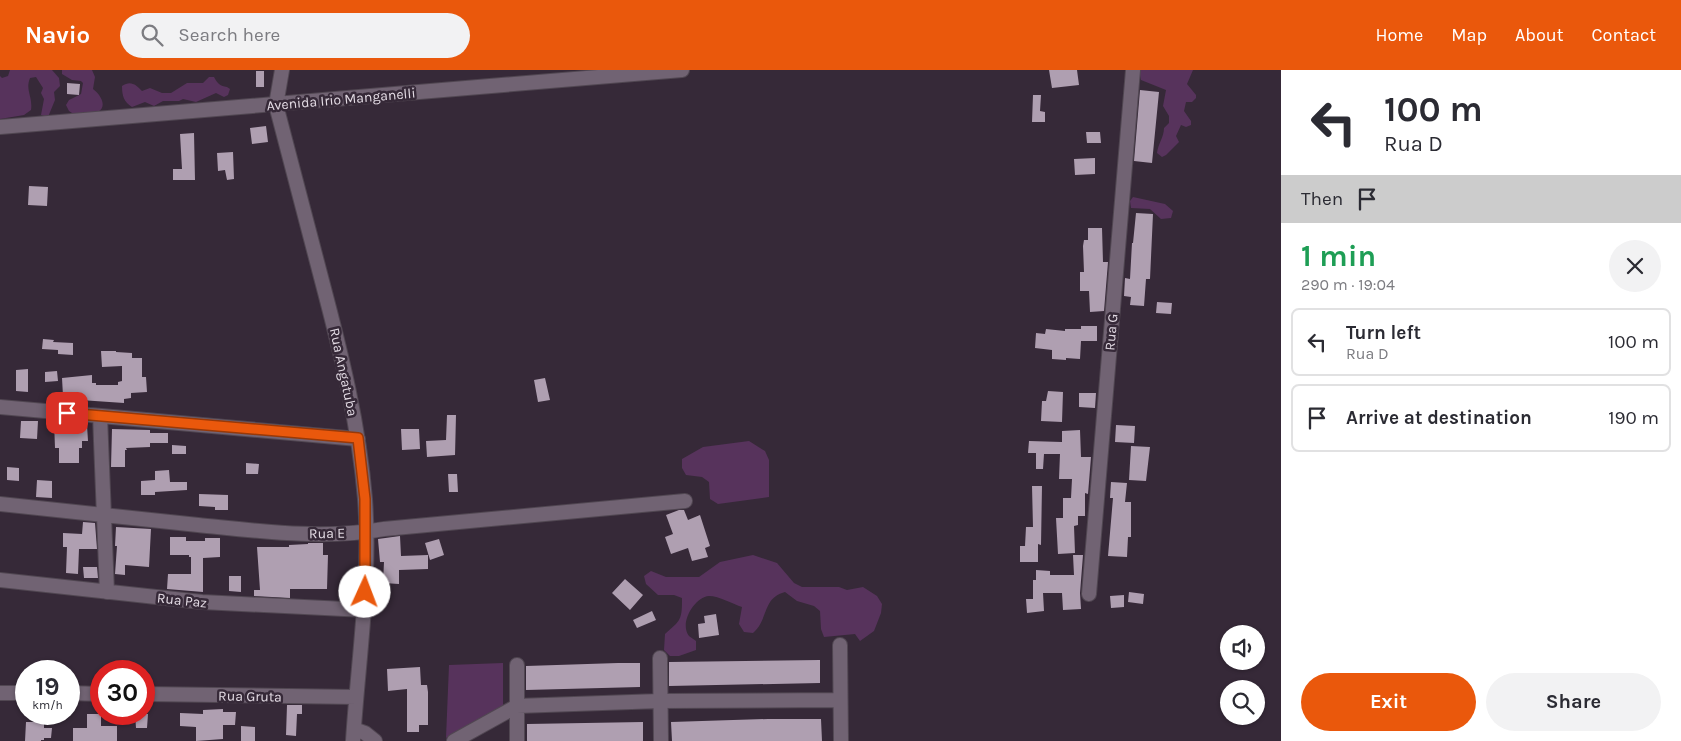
<!DOCTYPE html>
<meta charset="utf-8">
<style>
:root{--surface:#fff;--page:#f2f2f3;--text:#2b2b33;--muted:#7c7c81;--line:#e1e1e2;--accent:#ea580c}
body{margin:0;font-family:Karla,sans-serif;background:var(--page);color:var(--text);height:100vh;display:flex;flex-direction:column;font-size:19px;white-space:nowrap}
*{box-sizing:border-box;margin:0}
p{font-size:16px;color:var(--muted)}
.icon{flex:none;width:28px;height:28px;fill:none;stroke:currentColor;stroke-width:2;stroke-linecap:round;stroke-linejoin:round}
.map{position:relative;flex:1;overflow:hidden}
.sheet{display:flex;flex-direction:column;background:var(--surface);width:400px}
.sheet>*{flex:none}
.guide{background:#fff;color:var(--text);overflow:hidden}
.buttons{position:absolute;left:1220px;top:555px;display:grid;gap:10px}
.buttons a{display:grid;place-items:center;width:45px;height:45px;border-radius:50%;background:var(--surface);box-shadow:0 1px 4px #0004;font-size:25px}
.speed{position:absolute;left:15px;top:590px;display:flex;gap:10px;font-size:25px;font-weight:700;text-align:center}
.speed>*{display:grid;place-content:center;width:65px;height:65px;border-radius:50%;background:var(--surface);box-shadow:0 1px 4px #0004;line-height:1}
.speed small{font-size:12px;font-weight:400}
.speed .limit{border:8px solid #d22;background:#fff;color:#111}
.pin{position:absolute;display:grid;place-items:center;width:42px;height:42px;color:#fff;margin:-21px;border-radius:10px;box-shadow:0 2px 8px #0006}
.me{position:absolute;width:55px;margin:-28px;rotate:2deg;stroke-linejoin:round;filter:drop-shadow(0 0 4px #0008)}
.turn{display:flex;align-items:center;gap:18px;height:105px;padding:0 20px;font-size:22px}
.turn .icon{width:65px;height:65px;stroke-width:2.5}
.turn b{display:block;font-size:35px;line-height:42px}
.then{display:flex;align-items:center;height:48px;padding:0 20px;background:#0003;gap:10px;font-size:19px}
.round{display:grid;place-items:center;flex:none;width:52px;height:52px;border-radius:26px;background:var(--page)}
.overview{display:flex;align-items:center;justify-content:space-between;height:85px;padding:0 20px}
h1{font-size:30px;font-weight:700;line-height:38px;color:#1e9e55}
.primary-button{display:flex;gap:10px;margin-top:auto;padding:10px 20px}
.primary-button a{flex:1;height:58px;border-radius:30px;background:var(--accent);color:#fff;font-size:20px;font-weight:700;line-height:58px;text-align:center}
.primary-button a+a{background:var(--page);color:var(--text)}
ul{padding:0;list-style:none}
li{display:flex;align-items:center;gap:15px;height:68px;margin:0 10px 8px;padding:0 10px;border:2px solid var(--line);border-radius:8px}
li div{flex:1}
li b{display:block;font-size:19px}
li em{font-style:normal}
header{display:flex;align-items:center;gap:30px;box-sizing:border-box;height:70px;padding:0 25px;background:var(--accent);color:#fff}
header strong{font-size:24px}
nav{display:flex;gap:28px;margin-inline-start:auto;font-size:18px}
.search{width:350px;height:45px;background:var(--page);display:flex;align-items:center;gap:12px;box-sizing:border-box;padding:0 18px;border-radius:28px;color:var(--muted);font-size:19px}
main{display:flex;flex:1;min-height:0}
.map>svg:first-child{display:block}
.green{fill:#57335c}
.building{fill:#af9fb1}
.lines{fill:none;stroke-linecap:round;stroke-linejoin:round}
.minor-casing{stroke:#514752;stroke-width:16}
.minor{stroke:#716373;stroke-width:14}
.route-casing{stroke:#983908;stroke-width:12}
.route{stroke:#ea580c;stroke-width:9}
.labels{text-anchor:middle;stroke-width:5;stroke-linejoin:round;paint-order:stroke}
.street-label{font-size:14px;fill:#e4dce5;stroke:#362938}
</style>
<header>
<strong>Navio</strong>
<div class="search"><svg class="icon" aria-label="search" viewBox="0 0 24 24"><circle cx="10" cy="10" r="6"/><path d="M15 15l6 6"/></svg>Search here</div>
<nav><a>Home</a><a>Map</a><a>About</a><a>Contact</a></nav>
</header>
<main>
<div class="map">
<svg width="1281" height="671" viewBox="0 0 1281 671">
<rect width="100%" height="100%" fill="#362938"/>
<!-- green -->
<path class="green" d="M 10,0 L 52,0 L 59,8 L 60,16 L 54,22 L 55,30 L 48,47 L 41,45 L 44,29 L 41,23 L 43,18 L 36,7 L 30,8 C 25,20 33,27 31,40 L 24,45 L 0,49 L 0,6 L 2,8 L 8,6 Z
M 62,0 L 92,0 L 95,7 L 93,19 C 100,24 108,36 98,42 C 93,45 83,46 78,47 L 69,41 L 66,35 L 69,30 L 81,24 L 83,13 L 81,11 L 72,10 L 62,4 Z
M 1139,0 L 1193,0 L 1187,14 L 1196,25 L 1196,28 L 1192,32 L 1186,32 L 1184,41 L 1191,51 L 1191,55 L 1186,57 L 1181,55 L 1176,66 L 1179,72 L 1166,85 L 1162,87 L 1157,83 C 1158,74 1164,67 1164,58 L 1169,53 L 1169,46 L 1163,36 L 1166,20 L 1141,10 Z
M 209,7 L 214,7 C 218,14 220,16 227,17 L 230,19 L 228,25 L 224,27 L 216,23 L 196,32 L 183,29 L 179,31 L 163,31 L 154,36 L 145,32 L 132,37 C 124,32 122,26 122,16 C 131,10 136,15 142,21 L 150,18 L 162,23 L 171,23 L 187,13 L 203,13 Z
M 1133,127 L 1165,134 L 1173,141 L 1171,148 L 1161,149 L 1150,139 L 1131,138 L 1130,131 Z
M 749,371 L 765,381 L 769,390 L 769,427 L 718,434 L 710,429 L 709,412 L 702,407 L 686,405 L 682,398 L 682,389 L 703,377 Z
M 753,485 L 777,493 L 794,513 L 802,517 L 839,517 L 847,520 L 863,517 L 877,526 L 882,534 L 881,543 L 874,561 L 860,571 L 855,564 L 824,567 L 821,559 L 820,541 L 814,536 L 797,531 L 785,522 C 762,528 769,549 753,563 L 744,562 L 739,554 L 742,537 C 733,534 719,526 709,526 C 694,527 679,554 689,566 C 691,568 694,569 696,571 L 696,580 L 679,586 L 670,586 L 664,580 L 665,564 C 681,550 682,550 682,528 L 674,525 L 658,525 L 646,514 L 644,506 L 651,501 L 666,507 L 699,507 L 720,492 Z
M 503,593 L 503,635 L 502,638 L 446,668 L 449,595 Z"/>
<!-- building -->
<path class="building" d="M 1049,0 L 1077,0 L 1079,15 L 1052,18 Z
M 256,1 L 264,1 L 264,17 L 256,17 Z
M 67,13 L 80,14 L 79,25 L 67,24 Z
M 1140,20 L 1159,22 L 1152,93 L 1134,91 Z
M 1033,25 L 1041,25 L 1040,41 L 1045,42 L 1045,52 L 1032,52 Z
M 266,56 L 268,72 L 252,74 L 250,58 Z
M 1086,62 L 1100,62 L 1101,73 L 1087,73 Z
M 194,63 L 195,110 L 173,110 L 173,99 L 182,99 L 180,64 Z
M 233,82 L 234,109 L 227,110 L 225,100 L 218,101 L 217,83 Z
M 1095,88 L 1095,104 L 1075,105 L 1074,89 Z
M 29,116 L 48,117 L 47,136 L 28,135 Z
M 1136,143 L 1153,144 L 1150,209 L 1146,209 L 1144,236 L 1130,235 L 1131,227 L 1124,226 L 1125,208 L 1130,209 L 1132,173 L 1133,173 Z
M 1088,158 L 1102,158 L 1103,192 L 1108,192 L 1104,241 L 1090,242 L 1089,221 L 1080,221 L 1080,202 L 1084,202 L 1083,176 L 1084,170 L 1088,170 Z
M 1157,232 L 1172,233 L 1171,244 L 1156,243 Z
M 1081,256 L 1097,256 L 1097,271 L 1081,271 L 1080,289 L 1066,288 L 1066,290 L 1052,289 L 1052,280 L 1035,278 L 1036,263 L 1045,264 L 1046,259 L 1065,261 L 1065,259 L 1081,259 Z
M 43,269 L 54,270 L 53,272 L 73,273 L 73,285 L 58,284 L 58,280 L 42,279 Z
M 101,281 L 116,281 L 116,282 L 132,283 L 132,288 L 142,288 L 142,307 L 146,307 L 147,322 L 131,323 L 131,328 L 124,329 L 124,333 L 80,330 L 81,325 L 63,326 L 62,308 L 92,305 L 92,313 L 96,313 L 96,315 L 118,315 L 118,312 L 122,311 L 122,296 L 102,297 Z
M 28,299 L 28,322 L 16,321 L 16,300 Z
M 57,301 L 58,311 L 45,312 L 45,302 Z
M 545,308 L 550,330 L 538,332 L 534,310 Z
M 1048,321 L 1063,322 L 1062,352 L 1041,351 L 1042,331 L 1046,331 Z
M 1079,323 L 1096,323 L 1095,338 L 1079,337 Z
M 447,345 L 456,345 L 455,385 L 427,387 L 426,371 L 446,370 Z
M 21,351 L 38,351 L 37,369 L 20,368 Z
M 54,351 L 63,351 L 63,355 L 87,355 L 88,371 L 82,371 L 82,378 L 79,378 L 79,393 L 59,393 L 59,378 L 55,378 Z
M 1116,355 L 1135,356 L 1134,373 L 1115,372 Z
M 112,359 L 150,360 L 150,363 L 168,363 L 168,373 L 150,373 L 150,377 L 126,378 L 127,380 L 125,380 L 125,397 L 111,397 Z
M 401,359 L 419,359 L 420,379 L 402,380 Z
M 1080,360 L 1081,387 L 1091,387 L 1088,424 L 1085,423 L 1085,446 L 1078,446 L 1078,455 L 1074,456 L 1075,483 L 1058,484 L 1056,448 L 1063,448 L 1063,428 L 1071,428 L 1072,409 L 1059,409 L 1060,384 L 1044,384 L 1043,399 L 1036,399 L 1036,383 L 1028,383 L 1029,371 L 1062,372 L 1062,361 Z
M 172,375 L 186,376 L 186,384 L 172,384 Z
M 1131,376 L 1150,377 L 1146,411 L 1129,410 Z
M 246,393 L 259,394 L 258,404 L 246,404 Z
M 7,397 L 19,398 L 19,411 L 7,410 Z
M 169,400 L 170,412 L 187,412 L 187,420 L 155,422 L 155,425 L 141,425 L 141,411 L 155,410 L 155,401 Z
M 448,404 L 457,404 L 458,422 L 449,422 Z
M 37,410 L 52,411 L 52,428 L 36,427 Z
M 1111,412 L 1127,413 L 1125,432 L 1131,432 L 1131,467 L 1128,467 L 1127,487 L 1108,486 L 1113,428 L 1110,428 Z
M 1032,416 L 1042,416 L 1041,475 L 1038,474 L 1038,492 L 1020,492 L 1020,476 L 1025,476 L 1026,457 L 1033,457 Z
M 199,424 L 228,425 L 228,440 L 215,440 L 215,437 L 199,436 Z
M 679,440 L 684,440 L 688,450 L 700,445 L 710,476 L 705,478 L 708,487 L 692,491 L 688,478 L 671,484 L 665,467 L 673,464 L 666,445 Z
M 83,452 L 95,453 L 97,479 L 79,479 L 78,504 L 66,503 L 67,477 L 63,477 L 63,463 L 82,464 Z
M 116,457 L 151,459 L 149,497 L 125,495 L 125,505 L 115,504 L 117,476 L 115,476 Z
M 400,466 L 401,486 L 428,485 L 428,499 L 399,500 L 399,514 L 383,513 L 384,492 L 380,492 L 378,469 Z
M 170,467 L 186,467 L 186,471 L 205,471 L 205,468 L 220,468 L 220,487 L 203,488 L 203,522 L 167,519 L 168,504 L 191,504 L 191,487 L 189,487 L 189,485 L 170,485 Z
M 439,469 L 444,485 L 430,490 L 425,473 Z
M 308,473 L 323,473 L 323,485 L 328,485 L 327,519 L 290,519 L 290,528 L 254,526 L 254,520 L 260,520 L 257,477 L 289,477 L 289,475 L 308,474 Z
M 1073,485 L 1083,485 L 1080,523 L 1081,539 L 1063,540 L 1062,523 L 1043,523 L 1044,541 L 1027,543 L 1026,529 L 1033,529 L 1033,510 L 1036,510 L 1036,500 L 1050,501 L 1050,505 L 1074,505 Z
M 83,497 L 97,497 L 98,508 L 84,508 Z
M 229,506 L 241,506 L 241,522 L 229,521 Z
M 625,509 L 643,525 L 630,540 L 612,523 Z
M 1129,522 L 1144,524 L 1143,534 L 1128,532 Z
M 1124,525 L 1124,537 L 1111,538 L 1110,526 Z
M 652,541 L 656,550 L 637,558 L 633,550 Z
M 716,544 L 719,565 L 699,568 L 698,554 L 705,553 L 704,546 Z
M 820,590 L 820,613 L 669,616 L 669,592 Z
M 618,593 L 640,593 L 640,617 L 526,620 L 526,596 Z
M 420,597 L 421,615 L 427,615 L 428,622 L 428,655 L 419,655 L 419,662 L 407,662 L 407,619 L 388,621 L 387,599 Z
M 287,635 L 302,635 L 302,644 L 297,644 L 296,666 L 286,665 Z
M 223,639 L 223,642 L 236,642 L 235,655 L 223,655 L 223,669 L 196,671 L 196,657 L 180,656 L 180,643 L 203,644 L 203,640 Z
M 87,644 L 101,644 L 101,656 L 117,656 L 117,671 L 73,671 L 73,658 L 87,658 Z
M 135,644 L 148,644 L 147,658 L 136,658 Z
M 768,649 L 821,649 L 822,671 L 672,671 L 671,652 Z
M 26,652 L 44,652 L 44,658 L 52,658 L 51,668 L 44,668 L 44,670 L 41,670 L 41,671 L 25,671 Z
M 643,652 L 643,671 L 527,671 L 527,654 Z
M 241,656 L 255,657 L 255,671 L 241,671 Z"/>
<g class="lines">
<!-- minor casing -->
<g class="minor-casing">
<path id="minor" d="M 282,0 L 276,35 C 291,94 307,152 322,211 C 341,283 359,355 365,429 C 371,510 358,591 353,671
M 0,57 L 682,0
M 0,337 L 358,369
M 100,346 L 107,522
M 0,434 C 66,441 132,448 198,455 C 259,461 323,470 384,459 L 685,431
M 0,510 L 202,532 L 365,540
M 1089,524 L 1133,0
M 840,575 L 841,671
M 660,588 L 661,671
M 0,623 L 26,623
M 69,623 L 101,624
M 144,624 L 356,627
M 354,659 L 365,663 L 375,671
M 454,671 L 517,636 L 660,631 L 840,630
M 517,671 L 517,595"/>
</g>
<!-- minor -->
<use href="#minor" class="minor"/>
</g>
<g class="lines">
<!-- route casing -->
<g class="route-casing">
<path id="route" d="M 67,343 L 358,368 L 365,429 L 365,522"/>
</g>
<!-- route -->
<use href="#route" class="route"/>
</g>
<g class="labels">
<!-- street labels -->
<g class="street-label">
<text transform="translate(341 29) rotate(-5)" y="5">Avenida Irio Manganelli</text>
<text transform="translate(1111 262) rotate(-85)" y="5">Rua G</text>
<text transform="translate(344 302) rotate(78)" y="5">Rua Angatuba</text>
<text transform="translate(327 463) rotate(-1)" y="5">Rua E</text>
<text transform="translate(182 530) rotate(6)" y="5">Rua Paz</text>
<text transform="translate(250 626) rotate(1)" y="5">Rua Gruta</text>
</g>
</g>
</svg>
<div class="buttons">
<a><svg class="icon" aria-label="sound" viewBox="0 0 24 24"><path d="M4 9h4l5-4v14l-5-4H4zM17 9q2 3 0 6"/></svg></a>
<a><svg class="icon" aria-label="search" viewBox="0 0 24 24"><circle cx="10" cy="10" r="6"/><path d="M15 15l6 6"/></svg></a>
</div>
<div class="speed"><div>19<small>km/h</small></div><div class="limit">30</div></div>
<div class="pin" style="left:67px;top:343px;background:#d93025"><svg class="icon" aria-label="arrive" viewBox="0 0 24 24"><path d="M6 21V4h12l-3 4 3 4H6"/></svg></div>
<svg class="me" style="left:365px;top:522px" viewBox="-20 -20 40 40"><circle r="19" fill="#fff"/><path d="M0-13L10 11 0 6-10 11z" fill="#ea580c"/></svg>
</div>
<section class="sheet">
<div class="guide">
<div class="turn"><svg class="icon" aria-label="left" viewBox="0 0 24 24"><path d="M17 20v-9H6M10 6l-5 5 5 5"/></svg><div><b>100 m</b>Rua D</div></div>
<div class="then">Then<svg class="icon" aria-label="arrive" viewBox="0 0 24 24"><path d="M6 21V4h12l-3 4 3 4H6"/></svg></div>
</div>
<div class="overview"><div><h1>1 min</h1><p>290 m · 19:04</p></div><a class="round"><svg class="icon" aria-label="close" viewBox="0 0 24 24"><path d="M6 6l12 12M18 6L6 18"/></svg></a></div>
<ul>
<li><svg class="icon" aria-label="left" viewBox="0 0 24 24"><path d="M17 20v-9H6M10 6l-5 5 5 5"/></svg><div><b>Turn left</b><p>Rua D</p></div><em>100 m</em></li>
<li><svg class="icon" aria-label="arrive" viewBox="0 0 24 24"><path d="M6 21V4h12l-3 4 3 4H6"/></svg><div><b>Arrive at destination</b></div><em>190 m</em></li>
</ul>
<div class="primary-button"><a>Exit</a><a>Share</a></div>
</section>
</main>
